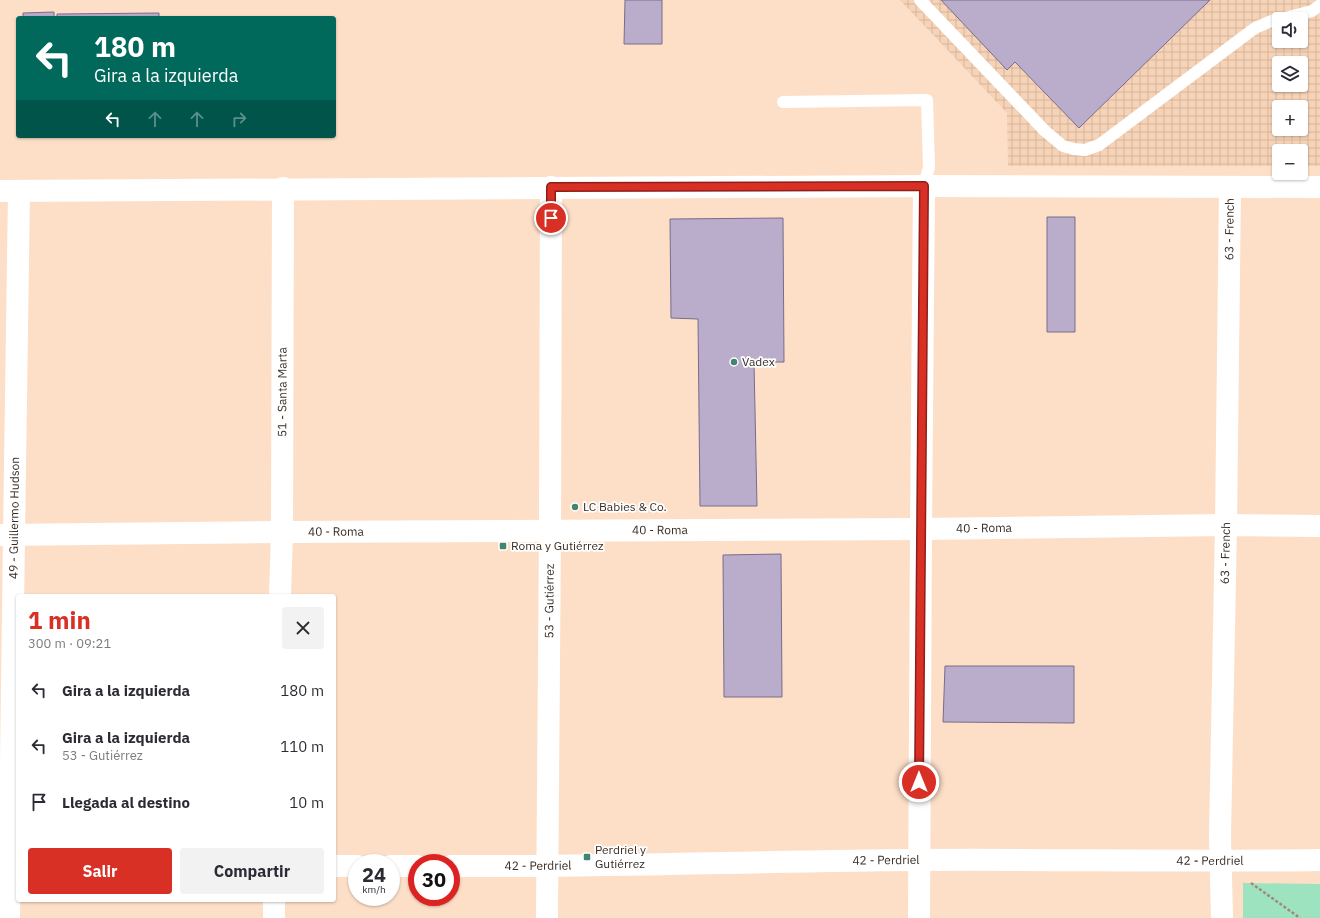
<!DOCTYPE html>
<html lang="es">
<meta charset="utf-8">
<style>
:root{--surface:#fff;--page:#f2f2f3;--text:#2b2b33;--muted:#7c7c81;--accent:#d93025}
body{margin:0;font-family:"IBM Plex Sans",sans-serif;background:var(--page);color:var(--text);height:100vh;display:flex;flex-direction:column;font-size:15px;white-space:nowrap}
*{box-sizing:border-box;margin:0}
p{font-size:13px;color:var(--muted)}
.icon{flex:none;width:22px;height:22px;fill:none;stroke:currentColor;stroke-width:2;stroke-linecap:round;stroke-linejoin:round}
.map{position:relative;flex:1;overflow:hidden}
.details{position:absolute;left:16px;top:594px;width:320px;height:308px;display:flex;flex-direction:column;background:var(--surface);border-radius:4px;box-shadow:0 1px 3px #0004}
.details>*{flex:none}
.banner{position:absolute;left:16px;top:16px;width:320px;height:122px;border-radius:4px;box-shadow:0 1px 3px #0004;background:#00695c;color:#fff;overflow:hidden}
.controls{position:absolute;left:1272px;top:12px;display:grid;gap:8px}
.controls a{display:grid;place-items:center;width:36px;height:36px;border-radius:4px;background:var(--surface);box-shadow:0 1px 3px #0004;font-size:20px}
.speed{position:absolute;left:348px;top:854px;display:flex;gap:8px;font-size:20px;font-weight:700;text-align:center}
.speed>*{display:grid;place-content:center;width:52px;height:52px;border-radius:50%;background:var(--surface);box-shadow:0 1px 3px #0004;line-height:1}
.speed small{font-size:10px;font-weight:400}
.speed .limit{border:6px solid #d22;background:#fff;color:#111}
.pin{position:absolute;display:grid;place-items:center;width:34px;height:34px;color:#fff;margin:-17px;border:2px solid #fff;border-radius:50%;box-shadow:0 1px 4px #0007}
.me{position:absolute;width:44px;margin:-22px;rotate:0deg;stroke-linejoin:round;filter:drop-shadow(0 0 3px #0008)}
.turn{display:flex;align-items:center;gap:14px;height:84px;padding:0 12px;font-size:18px}
.turn .icon{width:52px;height:52px;stroke-width:2.5}
.turn b{display:block;font-size:28px;line-height:34px}
.lanes{display:flex;align-items:center;height:38px;padding:0 12px;background:#0003;justify-content:center;gap:20px;direction:ltr}
.lanes .off{opacity:.35}
.round{display:grid;place-items:center;flex:none;width:42px;height:42px;border-radius:4px;background:var(--page)}
.overview{display:flex;align-items:center;justify-content:space-between;height:68px;padding:0 12px}
h1{font-size:24px;font-weight:700;line-height:30px;color:var(--accent)}
.primary-button{display:flex;gap:8px;margin-top:auto;padding:8px 12px}
.primary-button a{flex:1;height:46px;border-radius:4px;background:var(--accent);color:#fff;font-size:16px;font-weight:700;line-height:46px;text-align:center}
.primary-button a+a{background:var(--page);color:var(--text)}
ul{padding:0;list-style:none}
li{display:flex;align-items:center;gap:12px;height:56px;padding:0 12px}
li div{flex:1}
li b{display:block;font-size:15px}
li em{font-style:normal}
.map>svg:first-child{display:block}
.industrial{fill:url(#industrial-grid);fill-rule:evenodd}
.park{fill:#9ee3c0}
.building{fill:#baadcb;stroke:#786c88}
.lines{fill:none;stroke-linecap:round;stroke-linejoin:round}
.path{stroke:#9f8a79;stroke-width:2.5;stroke-dasharray:3 2;stroke-linecap:butt}
.lane{stroke:#fff;stroke-width:12}
.street{stroke:#fff;stroke-width:22}
.route-casing{stroke:#8d1f18;stroke-width:10}
.route{stroke:#d93025;stroke-width:7}
.poi-dot{fill:#438473;stroke:#fff;stroke-width:1.5}
.labels{text-anchor:middle;stroke-width:3.5;stroke-linejoin:round;paint-order:stroke}
.street-label{font-size:12px;fill:#382d24;stroke:#fff}
.poi-label{font-size:12px;fill:#382d24;stroke:#fff;text-anchor:start}
</style>
<div class="map">
<svg width="1320" height="918" viewBox="0 0 1320 918">
<defs>
<pattern id="industrial-grid" width="8" height="8" patternUnits="userSpaceOnUse"><rect width="8" height="8" fill="#f6d3b7"/><path d="M0 4h8M4 0v8" fill="none" stroke="#d4b59d"/></pattern>
</defs>
<rect width="100%" height="100%" fill="#fddfc8"/>
<!-- industrial -->
<path class="industrial" d="M 900,0 L 1320,0 L 1320,166 L 1301,166 L 1301,151 L 1279,151 L 1279,166 L 1008,166 L 1007,113 ZM 1279,19 L 1301,19 L 1301,41 L 1279,41 ZM 1279,63 L 1301,63 L 1301,85 L 1279,85 ZM 1279,107 L 1301,107 L 1301,129 L 1279,129 Z"/>
<!-- park -->
<path class="park" d="M 1243,883 L 1320,884 L 1320,918 L 1243,918 Z"/>
<!-- building -->
<path class="building" d="M 625,0 L 662,0 L 662,44 L 624,44 Z
M 941,0 L 1210,0 L 1079,128 L 1015,62 L 1007,70 Z
M 54,12 L 54,18 L 23,18 L 23,13 Z
M 159,13 L 159,18 L 57,18 L 57,14 Z
M 1047,217 L 1075,217 L 1075,332 L 1047,332 Z
M 783,218 L 784,362 L 754,362 L 757,506 L 700,506 L 698,319 L 671,318 L 670,219 Z
M 781,554 L 782,697 L 724,697 L 723,555 Z
M 945,666 L 1074,666 L 1074,723 L 943,722 Z"/>
<g class="lines">
<!-- path -->
<path class="path" d="M 1251,883 L 1300,918"/>
<!-- lane -->
<path class="lane" d="M 920,0 L 1045,131 L 1063,146 L 1074,149 L 1085,150 L 1099,145 L 1255,28 L 1269,22 L 1279,19
M 1281,19 L 1312,11 L 1320,5
M 783,102 L 927,100 L 929,167 L 924,186"/>
<!-- street -->
<g class="street">
<path d="M 0,191 L 924,186 L 1320,187"/>
<path id="s1" d="M 0,535 L 282,532 L 921,529 L 1226,525 L 1320,526"/>
<path id="s2" d="M 280,596 L 282,532 L 283,188"/>
<path d="M 334,866 L 357,866"/>
<path d="M 391,866 L 417,866"/>
<path id="s3" d="M 451,866 C 607,867 762,861 918,860 C 1052,859 1186,862 1320,860"/>
<path id="s4" d="M 9,918 L 14,535 L 19,191"/>
<path d="M 274,918 L 274,900"/>
<path id="s5" d="M 547,918 L 550,531 L 551,187"/>
<path d="M 919,918 L 921,529 L 924,186"/>
<path id="s6" d="M 1222,918 L 1220,836 L 1226,525 L 1230,187"/>
</g>
</g>
<g class="lines">
<!-- route casing -->
<g class="route-casing">
<path id="route" d="M 551,218 L 551,187 L 924,186 L 919,782"/>
</g>
<!-- route -->
<use href="#route" class="route"/>
</g>
<!-- markers -->
<g class="poi-dot">
<circle cx="734" cy="362" r="4"/>
<circle cx="575" cy="507" r="4"/>
<rect x="499" y="542" width="8" height="8" rx="2"/>
<rect x="583" y="853" width="8" height="8" rx="2"/>
</g>
<g class="labels">
<!-- street labels -->
<g class="street-label">
<text dy="4" stroke="none"><textPath href="#s6" startOffset="689">63 - French</textPath></text>
<text dy="4" stroke="none"><textPath href="#s2" startOffset="204">51 - Santa Marta</textPath></text>
<text dy="4" stroke="none"><textPath href="#s4" startOffset="400">49 - Guillermo Hudson</textPath></text>
<text dy="4" stroke="none"><textPath href="#s1" startOffset="984">40 - Roma</textPath></text>
<text dy="4" stroke="none"><textPath href="#s1" startOffset="660">40 - Roma</textPath></text>
<text dy="4" stroke="none"><textPath href="#s1" startOffset="336">40 - Roma</textPath></text>
<text dy="4" stroke="none"><textPath href="#s6" startOffset="365">63 - French</textPath></text>
<text dy="4" stroke="none"><textPath href="#s5" startOffset="317">53 - Gutiérrez</textPath></text>
<text dy="4" stroke="none"><textPath href="#s3" startOffset="435">42 - Perdriel</textPath></text>
<text dy="4" stroke="none"><textPath href="#s3" startOffset="759">42 - Perdriel</textPath></text>
<text dy="4" stroke="none"><textPath href="#s3" startOffset="87">42 - Perdriel</textPath></text>
</g>
<!-- poi labels -->
<g class="poi-label">
<text x="742" y="366">Vadex</text>
<text x="583" y="511">LC Babies &amp; Co.</text>
<text x="511" y="550">Roma y Gutiérrez</text>
<text x="595" y="854">Perdriel y<tspan x="595" dy="14">Gutiérrez</tspan></text>
</g>
</g>
</svg>
<div class="controls">
<a><svg class="icon" aria-label="sound" viewBox="0 0 24 24"><path d="M4 9h4l5-4v14l-5-4H4zM17 9q2 3 0 6"/></svg></a>
<a><svg class="icon" aria-label="layers" viewBox="0 0 24 24"><path d="M12 4l9 5-9 5-9-5zM3 14l9 5 9-5"/></svg></a>
<a>+</a>
<a>−</a>
</div>
<div class="speed"><div>24<small>km/h</small></div><div class="limit">30</div></div>
<div class="pin" style="left:551px;top:218px;background:#d93025"><svg class="icon" aria-label="arrive" viewBox="0 0 24 24"><path d="M6 21V4h12l-3 4 3 4H6"/></svg></div>
<svg class="me" style="left:919px;top:782px" viewBox="-20 -20 40 40"><circle r="17" fill="#d93025" stroke="#fff" stroke-width="3"/><path d="M0-11L8 9 0 5-8 9z" fill="#fff"/></svg>
<div class="banner">
<div class="turn"><svg class="icon" aria-label="left" viewBox="0 0 24 24"><path d="M17 20v-9H6M10 6l-5 5 5 5"/></svg><div><b>180 m</b>Gira a la izquierda</div></div>
<div class="lanes"><svg class="icon" aria-label="left" viewBox="0 0 24 24"><path d="M17 20v-9H6M10 6l-5 5 5 5"/></svg><svg class="icon off" aria-label="ahead" viewBox="0 0 24 24"><path d="M12 20V5M6 11l6-6 6 6"/></svg><svg class="icon off" aria-label="ahead" viewBox="0 0 24 24"><path d="M12 20V5M6 11l6-6 6 6"/></svg><svg class="icon off" aria-label="right" viewBox="0 0 24 24"><path d="M7 20v-9h11M14 6l5 5-5 5"/></svg></div>
</div>
<section class="details">
<div class="overview"><div><h1>1 min</h1><p>300 m · 09:21</p></div><a class="round"><svg class="icon" aria-label="close" viewBox="0 0 24 24"><path d="M6 6l12 12M18 6L6 18"/></svg></a></div>
<ul>
<li><svg class="icon" aria-label="left" viewBox="0 0 24 24"><path d="M17 20v-9H6M10 6l-5 5 5 5"/></svg><div><b>Gira a la izquierda</b></div><em>180 m</em></li>
<li><svg class="icon" aria-label="left" viewBox="0 0 24 24"><path d="M17 20v-9H6M10 6l-5 5 5 5"/></svg><div><b>Gira a la izquierda</b><p>53 - Gutiérrez</p></div><em>110 m</em></li>
<li><svg class="icon" aria-label="arrive" viewBox="0 0 24 24"><path d="M6 21V4h12l-3 4 3 4H6"/></svg><div><b>Llegada al destino</b></div><em>10 m</em></li>
</ul>
<div class="primary-button"><a>Salir</a><a>Compartir</a></div>
</section>
</div>
